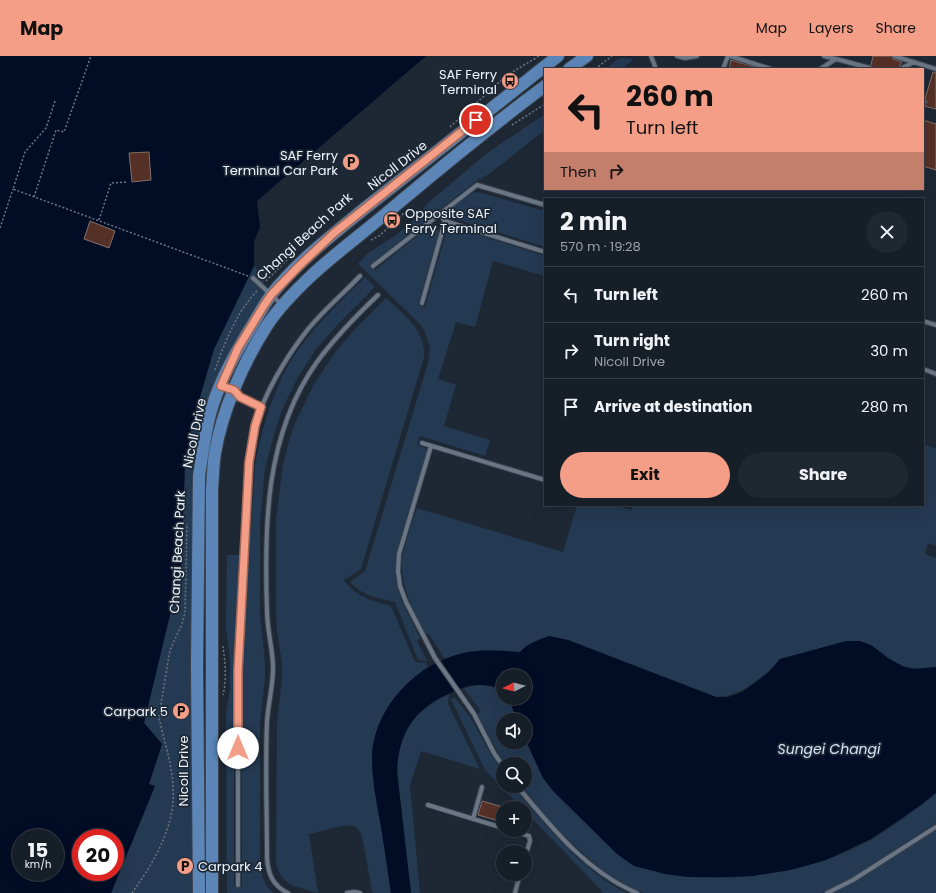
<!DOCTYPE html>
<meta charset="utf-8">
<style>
:root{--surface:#161e28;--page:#1f2730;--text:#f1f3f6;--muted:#9ea2a8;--line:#353c45;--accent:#f49e87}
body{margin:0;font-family:Poppins,sans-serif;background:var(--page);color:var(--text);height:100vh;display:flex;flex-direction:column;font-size:15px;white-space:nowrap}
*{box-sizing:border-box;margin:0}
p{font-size:13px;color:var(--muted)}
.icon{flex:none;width:22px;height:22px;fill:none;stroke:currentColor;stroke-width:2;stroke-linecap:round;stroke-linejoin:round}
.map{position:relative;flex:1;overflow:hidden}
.drawer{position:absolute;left:544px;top:142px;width:380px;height:308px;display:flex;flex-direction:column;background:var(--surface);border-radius:0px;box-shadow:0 4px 16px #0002,0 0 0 1px var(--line)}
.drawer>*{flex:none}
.top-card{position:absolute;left:544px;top:12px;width:380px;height:122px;border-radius:0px;box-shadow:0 4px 16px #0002,0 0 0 1px var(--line);background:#f49e87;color:#111;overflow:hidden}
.needle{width:26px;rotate:264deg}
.tools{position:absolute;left:496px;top:613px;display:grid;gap:8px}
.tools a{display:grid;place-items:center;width:36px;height:36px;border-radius:50%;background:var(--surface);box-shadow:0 4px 16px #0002,0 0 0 1px var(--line);font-size:20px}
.speed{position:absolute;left:12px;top:773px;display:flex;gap:8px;font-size:20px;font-weight:700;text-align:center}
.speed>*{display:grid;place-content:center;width:52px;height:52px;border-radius:50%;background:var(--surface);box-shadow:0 4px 16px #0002,0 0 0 1px var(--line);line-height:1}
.speed small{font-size:10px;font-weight:400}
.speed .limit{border:6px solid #d22;background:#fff;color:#111}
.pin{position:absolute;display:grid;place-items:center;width:34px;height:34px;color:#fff;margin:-17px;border:2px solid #fff;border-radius:50%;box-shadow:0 1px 4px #0007}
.me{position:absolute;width:44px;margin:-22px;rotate:0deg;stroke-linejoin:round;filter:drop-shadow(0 0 3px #0008)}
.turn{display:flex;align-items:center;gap:14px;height:84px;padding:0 16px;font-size:18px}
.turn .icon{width:52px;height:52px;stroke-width:2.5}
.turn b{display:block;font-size:28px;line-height:34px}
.then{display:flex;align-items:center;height:38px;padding:0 16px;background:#0003;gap:8px;font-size:15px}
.round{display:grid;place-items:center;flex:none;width:42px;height:42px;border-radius:21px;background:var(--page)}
.head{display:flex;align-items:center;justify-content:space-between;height:68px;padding:0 16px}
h1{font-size:24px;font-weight:700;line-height:30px}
.cta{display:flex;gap:8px;margin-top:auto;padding:8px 16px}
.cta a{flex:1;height:46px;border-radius:24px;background:var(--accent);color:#111;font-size:16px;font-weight:700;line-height:46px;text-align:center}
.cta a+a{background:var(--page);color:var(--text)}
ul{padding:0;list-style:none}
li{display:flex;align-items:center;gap:12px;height:56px;padding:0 16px;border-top:1px solid var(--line)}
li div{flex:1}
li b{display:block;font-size:15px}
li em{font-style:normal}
header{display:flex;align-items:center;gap:24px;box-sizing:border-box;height:56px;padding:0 20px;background:var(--accent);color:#111}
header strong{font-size:19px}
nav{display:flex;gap:22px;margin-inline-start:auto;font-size:14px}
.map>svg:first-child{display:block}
.green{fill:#243952}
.water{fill:#000d25;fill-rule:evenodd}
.building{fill:#553026;stroke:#836e69}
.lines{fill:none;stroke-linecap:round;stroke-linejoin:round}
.lane-casing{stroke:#3a434d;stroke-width:6}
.primary-casing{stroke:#3a434d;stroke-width:14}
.path{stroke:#6d7681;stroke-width:1.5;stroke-dasharray:2 2;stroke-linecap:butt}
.lane{stroke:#6a7685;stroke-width:4}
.primary{stroke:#5c86b8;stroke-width:12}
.route-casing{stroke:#9f6758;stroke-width:10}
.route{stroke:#f49e87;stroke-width:7}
.labels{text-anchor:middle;stroke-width:3.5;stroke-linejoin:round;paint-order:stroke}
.poi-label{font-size:13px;fill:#edf4fc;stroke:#1e2835;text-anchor:end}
.street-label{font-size:13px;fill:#edf4fc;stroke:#1e2835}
.water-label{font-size:14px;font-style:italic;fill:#d2e4f9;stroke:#1e2835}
</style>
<header>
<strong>Map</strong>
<nav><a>Map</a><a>Layers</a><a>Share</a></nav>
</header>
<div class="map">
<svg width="936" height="837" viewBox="0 0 936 837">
<rect width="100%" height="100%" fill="#1e2835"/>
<!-- green -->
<path class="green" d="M 622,2 L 634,3 L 622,13 L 605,13 L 617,4 Z
M 545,58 L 545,74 L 489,118 L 475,126 L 438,155 L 370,209 L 375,214 L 428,171 L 431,169 L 437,171 L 439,177 L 418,249 L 425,251 L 446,177 L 449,174 L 456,172 L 545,200 L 545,220 L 493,205 L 475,271 L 456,266 L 438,323 L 456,329 L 444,370 L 490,384 L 485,400 L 420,380 L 417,389 L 428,393 L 403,473 L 396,505 L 395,518 L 397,531 L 402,546 L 420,582 L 417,585 L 427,605 L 418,604 L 395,546 C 379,542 362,540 350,526 L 365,515 L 426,314 L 429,302 L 430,292 L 424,274 L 420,268 L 358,208 L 367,198 L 396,179 L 416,162 L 428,147 L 487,97 Z
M 478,136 L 545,155 L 545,191 L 452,162 L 450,157 C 452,148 468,137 478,136 Z
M 254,210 L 263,219 L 266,243 L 230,300 L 203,356 L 198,413 L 191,570 L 195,837 L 111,837 L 155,730 L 149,728 L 162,688 L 144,667 L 181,513 L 185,410 L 191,372 L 214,293 Z
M 365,221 L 375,231 L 340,266 L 316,293 L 296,325 L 281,356 L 272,386 L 265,413 L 260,467 L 260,558 L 265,606 L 265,622 L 260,668 L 260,810 C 262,821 265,829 273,837 L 227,837 L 226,658 L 230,634 L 230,606 L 226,571 L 227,499 L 239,499 L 234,606 L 234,830 L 242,831 L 241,615 L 255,409 C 261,378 269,348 283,319 C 302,281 335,251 365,221 Z
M 386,242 C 404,259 426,274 424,301 L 361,513 L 344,524 C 357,542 371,544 391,550 L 415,606 L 426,607 L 428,611 C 414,620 403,631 393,644 C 361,690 374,726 382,776 C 386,797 388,817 391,837 L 374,837 L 372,835 L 362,780 C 360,776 358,772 354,770 C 345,767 319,776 309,778 L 318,837 C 298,831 280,830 276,806 L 277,665 L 282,624 L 282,607 L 277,575 L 276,558 L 276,463 L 283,409 L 288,388 L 295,367 L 314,328 L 336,295 L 358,270 Z
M 923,388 L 936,393 L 936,490 L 928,487 L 925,498 L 936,502 L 936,611 C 905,617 894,607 871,589 L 780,603 C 763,622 742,640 716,641 L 568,584 L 549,580 L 525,591 L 520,596 L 494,594 L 468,596 L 445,603 L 428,577 L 425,579 C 413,552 396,524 404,494 C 407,480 412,466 417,452 L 563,496 L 577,449 L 614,449 L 631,454 L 633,449 L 923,449 Z
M 482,629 L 503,633 L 503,642 L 510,642 L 511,648 L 517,664 L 503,664 L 503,686 L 525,686 L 525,683 L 543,722 L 665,818 C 732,828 812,818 872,783 C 894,770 916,753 936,737 L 936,767 L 855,820 L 822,837 L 645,837 L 623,829 L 605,817 L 561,777 L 536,749 L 521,730 L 525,730 L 525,708 L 505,708 L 496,693 L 477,658 L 481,655 L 463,632 Z
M 449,638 L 449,639 L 448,648 L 480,713 L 421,695 L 410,729 L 420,837 L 411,837 C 408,812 405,787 402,761 C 394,704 390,667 449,638 Z
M 454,641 L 470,661 L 491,698 L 503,717 L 503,730 L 513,730 C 543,767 583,816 627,837 L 601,837 L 602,835 L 525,755 L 525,752 L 522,752 L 485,714 L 451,643 Z
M 936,773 L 936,837 L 833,837 L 881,809 Z"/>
<!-- water -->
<path class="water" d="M 0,0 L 426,0 L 257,145 L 260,171 L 254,186 L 254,210 L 214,293 L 191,372 L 185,410 L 181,513 L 144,667 L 162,688 L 149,728 L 155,730 L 111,837 L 0,837 ZM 21,782 L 55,782 L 55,816 L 21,816 ZM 81,782 L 115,782 L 115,816 L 81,816 Z
M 549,580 L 568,584 L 716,641 L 728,641 L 742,636 L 769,616 L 780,603 L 846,585 L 860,585 L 871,589 L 888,602 L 902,610 L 913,613 L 936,611 L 936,737 L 921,749 L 871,783 L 826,804 L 790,814 L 752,820 L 727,821 L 688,821 L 665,818 L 634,810 L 617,798 L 553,735 L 543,722 L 525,683 L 525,664 L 517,664 L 511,648 L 510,642 L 525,642 L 525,620 L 503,620 L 503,633 C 496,631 489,629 482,629 C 472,628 462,632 453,636 C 415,651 399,676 397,715 L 411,837 L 391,837 C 388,817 385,797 382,777 C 378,752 372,728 372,702 C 373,651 419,604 469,596 C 486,593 503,595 520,596 C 528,587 538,584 549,580 Z"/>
<!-- building -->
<path class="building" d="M 873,0 L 891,0 L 893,3 L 902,6 L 897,13 L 873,13 L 873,11 L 871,9 Z
M 731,4 L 758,12 L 758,13 L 729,13 Z
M 933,16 L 936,16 L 936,53 L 924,50 L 927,47 L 927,45 L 925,43 Z
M 923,64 L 936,68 L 936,114 L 923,110 Z
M 149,96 L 151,124 L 132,126 L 129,97 Z
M 90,165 L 115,175 L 109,192 L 84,183 Z
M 482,745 L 503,751 L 503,766 L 478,759 Z"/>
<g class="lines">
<!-- lane casing -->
<g class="lane-casing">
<path id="lane" d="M 651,0 L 656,13
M 677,0 L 685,2 L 697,0
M 730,0 L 771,13
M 824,0 L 836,3
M 894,0 L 936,13
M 723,13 L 728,0
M 820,13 L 836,3 L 870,12
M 900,13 L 914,6
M 923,46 L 924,46
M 440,158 L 445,165 L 545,196
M 373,210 L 477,129 L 545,149
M 253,222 L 281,248
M 422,247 L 445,165
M 923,265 L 936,269
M 923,313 L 936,318
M 221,330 L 234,334 L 241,341 L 261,351
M 422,387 L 545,424
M 431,390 L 399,498 L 398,515 L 400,530 L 406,546 L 435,602 L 474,658 L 494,697 L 503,710
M 517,730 C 551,771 587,816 637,837
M 428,749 L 503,772
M 473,763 L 482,731
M 511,774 L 529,780 L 530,785 L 525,802
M 238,829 L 238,615 L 249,406 C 250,394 252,382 255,370 C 264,338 285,303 305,277 C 321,256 342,239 360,220
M 288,837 C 273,830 268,818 267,802 C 267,757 265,711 267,666 C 268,648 273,631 273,612 C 273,593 267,574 267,555 C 264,470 265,378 317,306 C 335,281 356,260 378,239
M 347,837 L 354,836 L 360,837
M 515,837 L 520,818
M 827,837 L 853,824 L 936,771"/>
</g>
<!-- primary casing -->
<g class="primary-casing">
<path id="primary" d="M 569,13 L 587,0
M 199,837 L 197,610 L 199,420 C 202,399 205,378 210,358 C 218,328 234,299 250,273 C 257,262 263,250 271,239 C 297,206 332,179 364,153 L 558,0
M 212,837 L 212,433 C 213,421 213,409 215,397 C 222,355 243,307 266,271 C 278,252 295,235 312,219 C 337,196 363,177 389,155 C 440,112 491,70 545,30"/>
</g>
<!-- path -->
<path class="path" d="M 595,13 L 612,0
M 55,45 L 46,72 L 25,96 L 13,133 L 248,220
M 512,69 L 545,48
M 450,71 L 506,20 L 539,0
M 34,141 L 56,74 L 64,76 L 91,0
M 99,164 L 111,127 L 128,126
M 0,172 L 13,133
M 371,184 L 379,180 L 404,157
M 266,225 L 290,201
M 215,314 C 225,286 236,257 257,235
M 223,590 C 225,606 227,623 223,639
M 132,837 C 154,806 176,770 173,731 C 172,708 164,684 159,662 L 160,654 L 170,594 L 182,568 L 185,556 L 187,468"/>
<!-- lane -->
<use href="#lane" class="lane"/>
<!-- primary -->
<use href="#primary" class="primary"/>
</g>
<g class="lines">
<!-- route casing -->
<g class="route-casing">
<path id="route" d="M 238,692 L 238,615 L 249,406 L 255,370 L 261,351 L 240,341 L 234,334 L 221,330 L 238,292 L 263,251 L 271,239 L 298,211 L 334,177 L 476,64"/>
</g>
<!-- route -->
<use href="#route" class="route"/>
</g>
<!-- icons -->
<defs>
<g id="bus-disc" transform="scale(0.9)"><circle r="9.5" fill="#f49e87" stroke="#1e2835"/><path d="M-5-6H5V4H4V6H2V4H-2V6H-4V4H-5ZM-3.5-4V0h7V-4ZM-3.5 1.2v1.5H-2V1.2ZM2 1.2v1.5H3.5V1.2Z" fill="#111"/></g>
<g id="parking-disc" transform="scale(0.9)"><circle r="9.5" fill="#f49e87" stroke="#1e2835"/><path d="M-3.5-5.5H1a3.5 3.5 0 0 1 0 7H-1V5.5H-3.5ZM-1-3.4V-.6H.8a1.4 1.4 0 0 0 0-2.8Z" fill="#111"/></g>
</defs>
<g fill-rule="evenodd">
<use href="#bus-disc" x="510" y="25"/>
<use href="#parking-disc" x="351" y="106"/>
<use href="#bus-disc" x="392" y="164"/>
<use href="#parking-disc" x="181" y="655"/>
<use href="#parking-disc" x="185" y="810"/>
</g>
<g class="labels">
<!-- poi labels -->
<g class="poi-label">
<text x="497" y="23">SAF Ferry<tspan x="497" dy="15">Terminal</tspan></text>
<text x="338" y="104">SAF Ferry<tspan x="338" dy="15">Terminal Car Park</tspan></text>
<text x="405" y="162" text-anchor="start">Opposite SAF<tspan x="405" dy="15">Ferry Terminal</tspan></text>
<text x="168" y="660">Carpark 5</text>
<text x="198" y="815" text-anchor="start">Carpark 4</text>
</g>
<!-- street labels -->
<g class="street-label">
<text transform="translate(397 109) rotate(-38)" y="5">Nicoll Drive</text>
<text transform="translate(304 180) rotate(-42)" y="5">Changi Beach Park</text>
<text transform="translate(194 377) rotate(-78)" y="5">Nicoll Drive</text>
<text transform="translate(177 496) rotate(-87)" y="5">Changi Beach Park</text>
<text transform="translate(183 715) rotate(-90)" y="5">Nicoll Drive</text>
</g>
<!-- water labels -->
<g class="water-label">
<text x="829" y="698">Sungei Changi</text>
</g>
</g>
</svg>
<div class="tools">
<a><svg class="needle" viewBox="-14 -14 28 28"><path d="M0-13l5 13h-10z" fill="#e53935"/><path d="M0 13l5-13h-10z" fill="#9ea2a8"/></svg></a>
<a><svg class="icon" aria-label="sound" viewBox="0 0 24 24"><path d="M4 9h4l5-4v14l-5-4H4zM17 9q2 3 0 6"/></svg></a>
<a><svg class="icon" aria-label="search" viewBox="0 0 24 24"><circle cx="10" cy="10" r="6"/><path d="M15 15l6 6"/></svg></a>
<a>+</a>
<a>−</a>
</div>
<div class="speed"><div>15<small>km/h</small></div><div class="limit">20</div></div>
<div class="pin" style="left:476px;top:64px;background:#d93025"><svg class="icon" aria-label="arrive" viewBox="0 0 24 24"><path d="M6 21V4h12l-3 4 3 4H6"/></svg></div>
<svg class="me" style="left:238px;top:692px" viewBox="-20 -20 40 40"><circle r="19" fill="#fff"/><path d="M0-13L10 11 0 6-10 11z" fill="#f49e87"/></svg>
<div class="top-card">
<div class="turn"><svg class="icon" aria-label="left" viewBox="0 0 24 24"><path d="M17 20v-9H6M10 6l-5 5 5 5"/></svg><div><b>260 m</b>Turn left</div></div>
<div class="then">Then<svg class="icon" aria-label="right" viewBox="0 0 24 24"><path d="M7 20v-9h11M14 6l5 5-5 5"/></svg></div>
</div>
<section class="drawer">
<div class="head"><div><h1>2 min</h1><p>570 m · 19:28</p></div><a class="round"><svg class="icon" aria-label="close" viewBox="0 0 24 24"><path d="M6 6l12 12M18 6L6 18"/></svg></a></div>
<ul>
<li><svg class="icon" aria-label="left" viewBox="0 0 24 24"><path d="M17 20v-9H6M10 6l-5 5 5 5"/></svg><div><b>Turn left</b></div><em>260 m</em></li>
<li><svg class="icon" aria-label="right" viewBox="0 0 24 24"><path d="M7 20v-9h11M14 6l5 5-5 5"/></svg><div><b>Turn right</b><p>Nicoll Drive</p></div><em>30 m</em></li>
<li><svg class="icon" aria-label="arrive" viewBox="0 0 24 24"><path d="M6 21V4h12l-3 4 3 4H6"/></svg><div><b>Arrive at destination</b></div><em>280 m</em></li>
</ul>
<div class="cta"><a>Exit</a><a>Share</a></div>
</section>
</div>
